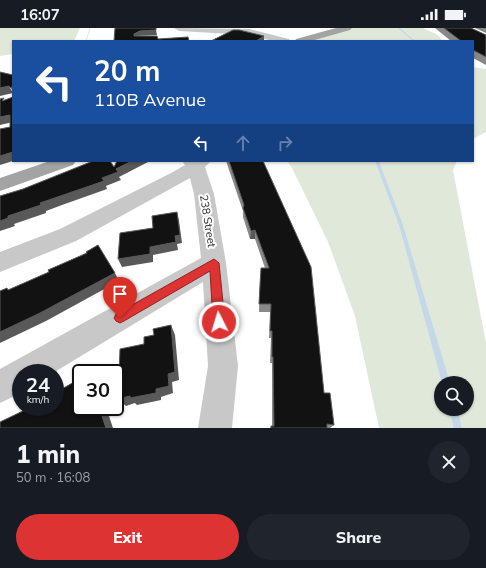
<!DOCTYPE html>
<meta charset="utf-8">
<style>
:root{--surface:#171b24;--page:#20242c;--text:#f1f3f6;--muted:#9ea1a6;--accent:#dd3433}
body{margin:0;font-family:Mulish,sans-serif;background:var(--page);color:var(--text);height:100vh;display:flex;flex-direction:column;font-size:15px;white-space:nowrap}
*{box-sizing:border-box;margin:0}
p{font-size:13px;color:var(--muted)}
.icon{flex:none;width:22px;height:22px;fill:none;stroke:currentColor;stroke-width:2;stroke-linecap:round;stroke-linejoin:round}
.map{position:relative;height:400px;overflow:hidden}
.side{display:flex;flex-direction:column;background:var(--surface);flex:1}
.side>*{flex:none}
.banner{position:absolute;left:12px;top:12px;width:462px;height:122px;border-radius:0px;box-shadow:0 1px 3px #0004;background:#1a4fa0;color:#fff;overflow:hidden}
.fabs{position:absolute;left:434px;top:348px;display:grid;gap:8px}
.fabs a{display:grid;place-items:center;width:40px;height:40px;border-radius:50%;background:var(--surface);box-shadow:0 1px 3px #0004;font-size:20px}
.speed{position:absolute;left:12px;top:336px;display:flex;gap:8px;font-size:20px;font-weight:700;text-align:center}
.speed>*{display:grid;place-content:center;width:52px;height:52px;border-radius:50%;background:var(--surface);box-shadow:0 1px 3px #0004;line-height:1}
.speed small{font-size:10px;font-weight:400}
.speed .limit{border:2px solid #111;border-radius:6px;background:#fff;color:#111}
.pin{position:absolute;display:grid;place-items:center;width:34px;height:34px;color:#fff;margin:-41px -17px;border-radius:50% 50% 50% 0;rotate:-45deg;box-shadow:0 0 4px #0007}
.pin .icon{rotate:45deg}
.me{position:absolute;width:44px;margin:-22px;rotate:355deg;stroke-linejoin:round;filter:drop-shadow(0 0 3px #0008)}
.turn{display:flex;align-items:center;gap:14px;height:84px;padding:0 16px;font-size:18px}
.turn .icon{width:52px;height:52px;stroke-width:2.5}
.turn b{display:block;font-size:28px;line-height:34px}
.lanes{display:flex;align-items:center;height:38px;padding:0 16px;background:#0003;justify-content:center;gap:20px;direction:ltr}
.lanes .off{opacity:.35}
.round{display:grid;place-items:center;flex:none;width:42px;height:42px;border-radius:21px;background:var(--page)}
.head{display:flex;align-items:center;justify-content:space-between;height:68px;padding:0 16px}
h1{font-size:24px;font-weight:800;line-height:30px}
.cta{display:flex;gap:8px;margin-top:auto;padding:8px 16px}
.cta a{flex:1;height:46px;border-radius:24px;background:var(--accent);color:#fff;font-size:16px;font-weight:800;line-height:46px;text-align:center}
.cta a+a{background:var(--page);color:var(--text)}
.status{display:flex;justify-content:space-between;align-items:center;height:28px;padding:0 20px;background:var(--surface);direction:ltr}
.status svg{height:11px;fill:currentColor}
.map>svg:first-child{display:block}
.green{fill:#e0e9d9;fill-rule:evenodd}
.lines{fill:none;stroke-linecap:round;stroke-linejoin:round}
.stream{fill:#c5d8e9;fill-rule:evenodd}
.path{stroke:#c8c8c8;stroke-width:1;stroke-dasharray:1 1;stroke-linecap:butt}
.minor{fill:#c8c8c8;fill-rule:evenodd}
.major{fill:#a3a3a3;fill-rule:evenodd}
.wall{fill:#888}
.shaded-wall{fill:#595959}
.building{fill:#121212;stroke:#595959}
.route{fill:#dd3433;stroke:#902221}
.labels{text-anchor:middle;stroke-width:4;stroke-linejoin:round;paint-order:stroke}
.street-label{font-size:11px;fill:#2b2b2b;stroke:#fff}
</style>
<div class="status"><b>16:07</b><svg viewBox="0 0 49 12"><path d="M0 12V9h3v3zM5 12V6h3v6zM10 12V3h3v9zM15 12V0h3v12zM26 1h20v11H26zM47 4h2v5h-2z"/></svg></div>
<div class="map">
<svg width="486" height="400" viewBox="0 0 486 400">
<rect width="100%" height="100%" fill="#fff"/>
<!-- green -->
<path class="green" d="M 0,0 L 80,0 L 74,13 L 13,13 L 13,26 L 0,28 Z
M 347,0 L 423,0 L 438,7 L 443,13 L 309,13 Z
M 473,39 L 486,41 L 486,104 L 473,111 Z
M 287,133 L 457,133 L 453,142 L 486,315 L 486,400 L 379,400 L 355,288 L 328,214 L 292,140 ZM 441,355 L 467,355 L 467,381 L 441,381 Z"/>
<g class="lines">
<!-- stream -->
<path class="stream" d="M 398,0 L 400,0 L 415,13 L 413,13 Z
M 375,133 L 379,133 L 403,197 L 450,355 L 442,355 L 399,197 Z
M 449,381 L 457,381 L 462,400 L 454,400 Z"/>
<!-- path -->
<path class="path" d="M 86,13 L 90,0"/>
<!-- minor -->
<path class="minor" d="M 174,0 L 249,1 L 289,11 L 290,13 L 273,13 L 249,7 L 179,3 Z
M 182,133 L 211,133 L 205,139 L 214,166 L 226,235 L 238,338 L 232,400 L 198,400 L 208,338 L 203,254 L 53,345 L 21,345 L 21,365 L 0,375 L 0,341 L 201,230 L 194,166 L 190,150 L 76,213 L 0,244 L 0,224 L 60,201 L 173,144 L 185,137 Z"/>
<!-- major -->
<path class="major" d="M 336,0 L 352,0 L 350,2 L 311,13 L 295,13 L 296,11 Z
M 50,133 L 76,133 L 73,137 L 0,163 L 0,150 Z"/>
</g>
<!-- wall -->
<path class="wall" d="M 435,0 L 471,0 L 486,7 L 486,37 L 473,30 L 473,13 L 451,13 Z
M 475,0 L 486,0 L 486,5 Z
M 226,133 L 263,133 L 324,365 L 334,397 L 330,400 L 270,400 L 271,398 L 272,398 L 272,335 L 270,335 L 271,310 L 269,310 L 270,284 L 259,284 L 260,248 L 265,240 L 255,211 L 250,211 L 243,189 L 243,183 Z"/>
<!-- shaded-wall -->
<path class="shaded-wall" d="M 156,2 L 157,7 L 134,8 L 134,6 L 140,3 Z
M 264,8 L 264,13 L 256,13 Z
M 13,57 L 13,64 L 11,60 Z
M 9,58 L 13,65 L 0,68 L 0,60 Z
M 10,87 L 13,94 L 0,97 L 0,89 Z
M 13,124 L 13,133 L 0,137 L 0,128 Z
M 132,133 L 150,133 L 119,149 L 121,152 L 106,158 L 107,161 L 62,177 L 46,183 L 46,185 L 14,196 L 15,198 L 0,203 L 0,193 L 8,188 L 102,150 L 116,141 Z
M 177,184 L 179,193 L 182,215 L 177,216 L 178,222 L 153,227 L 153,234 L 122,239 L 118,231 L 150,219 L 175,208 Z
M 255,202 L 255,211 L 250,211 L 251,203 Z
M 115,245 L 119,253 L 46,293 L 0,315 L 0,304 Z
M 171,297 L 175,307 L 179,352 L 172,354 L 173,365 L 161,369 L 161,372 L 137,377 L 135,375 L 126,378 L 118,371 L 156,361 L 168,346 Z
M 99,379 L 106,379 L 113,400 L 106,400 Z"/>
<!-- building -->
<path class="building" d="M 115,0 L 156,0 L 156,2 L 140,3 L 134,6 L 134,8 L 157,8 L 158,11 L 188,9 L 189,13 L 114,13 Z
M 444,0 L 471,0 L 486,7 L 486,29 L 473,22 L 473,13 L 461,13 Z
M 233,2 L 239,2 L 264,8 L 256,13 L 211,13 Z
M 0,44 L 13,47 L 13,57 L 11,60 L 9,58 L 0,60 Z
M 13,69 L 13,124 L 0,128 L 0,101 L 10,99 L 10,87 L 0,89 L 0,71 L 4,70 L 2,73 Z
M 93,133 L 110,133 L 114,139 L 117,133 L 132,133 L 116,141 L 118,144 L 102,150 L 104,153 L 40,175 L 41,177 L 8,188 L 8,190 L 0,193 L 0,168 L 23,161 Z
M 229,133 L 263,133 L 311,239 L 324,365 L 330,365 L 334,397 L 327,396 L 327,400 L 271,400 L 271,398 L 274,398 L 273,329 L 272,329 L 272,303 L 270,303 L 271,276 L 259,276 L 261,240 L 269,240 L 255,202 L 251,203 L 243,180 L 244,177 Z
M 177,184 L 180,207 L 175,208 L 176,214 L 150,219 L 150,226 L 118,231 L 120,205 L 153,200 L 152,188 Z
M 98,217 L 115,245 L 38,286 L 0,304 L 0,263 L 7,260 L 8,262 L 49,244 L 48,242 L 87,225 L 86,224 Z
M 171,297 L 175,344 L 168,346 L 169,358 L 156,361 L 156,365 L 130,370 L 130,368 L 118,371 L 120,321 L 144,316 L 144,309 L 154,307 L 153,301 Z
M 81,350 L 81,379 L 99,379 L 106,400 L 0,400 L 0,394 L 25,382 L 25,383 L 32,379 L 55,379 L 55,365 Z"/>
<!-- route -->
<path class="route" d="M 214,231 L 219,235 L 225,294 L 223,298 L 219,299 L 215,298 L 213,294 L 210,243 L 124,293 L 120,295 L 116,293 L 114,290 L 116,286 Z"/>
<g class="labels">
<!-- street labels -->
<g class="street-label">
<text transform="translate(208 193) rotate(81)" y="4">238 Street</text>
</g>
</g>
</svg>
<div class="fabs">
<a><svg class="icon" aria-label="search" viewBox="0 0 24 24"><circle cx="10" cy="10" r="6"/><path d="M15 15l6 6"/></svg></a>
</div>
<div class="speed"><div>24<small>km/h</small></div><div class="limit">30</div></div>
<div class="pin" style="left:120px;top:290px;background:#d93025"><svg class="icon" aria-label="arrive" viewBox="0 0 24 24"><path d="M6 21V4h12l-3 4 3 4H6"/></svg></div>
<svg class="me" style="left:219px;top:294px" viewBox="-20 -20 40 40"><circle r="17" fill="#dd3433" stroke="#fff" stroke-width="3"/><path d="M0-11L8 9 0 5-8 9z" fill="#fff"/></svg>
<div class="banner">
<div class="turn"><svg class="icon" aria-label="left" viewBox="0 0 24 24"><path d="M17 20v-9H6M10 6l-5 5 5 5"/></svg><div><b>20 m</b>110B Avenue</div></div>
<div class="lanes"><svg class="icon" aria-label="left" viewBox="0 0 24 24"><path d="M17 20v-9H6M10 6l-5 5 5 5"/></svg><svg class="icon off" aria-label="ahead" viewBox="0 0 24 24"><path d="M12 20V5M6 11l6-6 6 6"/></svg><svg class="icon off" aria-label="right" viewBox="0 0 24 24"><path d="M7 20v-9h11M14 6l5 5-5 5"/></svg></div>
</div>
</div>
<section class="side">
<div class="head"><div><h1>1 min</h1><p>50 m · 16:08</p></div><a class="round"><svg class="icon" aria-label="close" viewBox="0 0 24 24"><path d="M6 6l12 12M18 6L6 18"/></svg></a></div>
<div class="cta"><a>Exit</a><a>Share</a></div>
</section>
